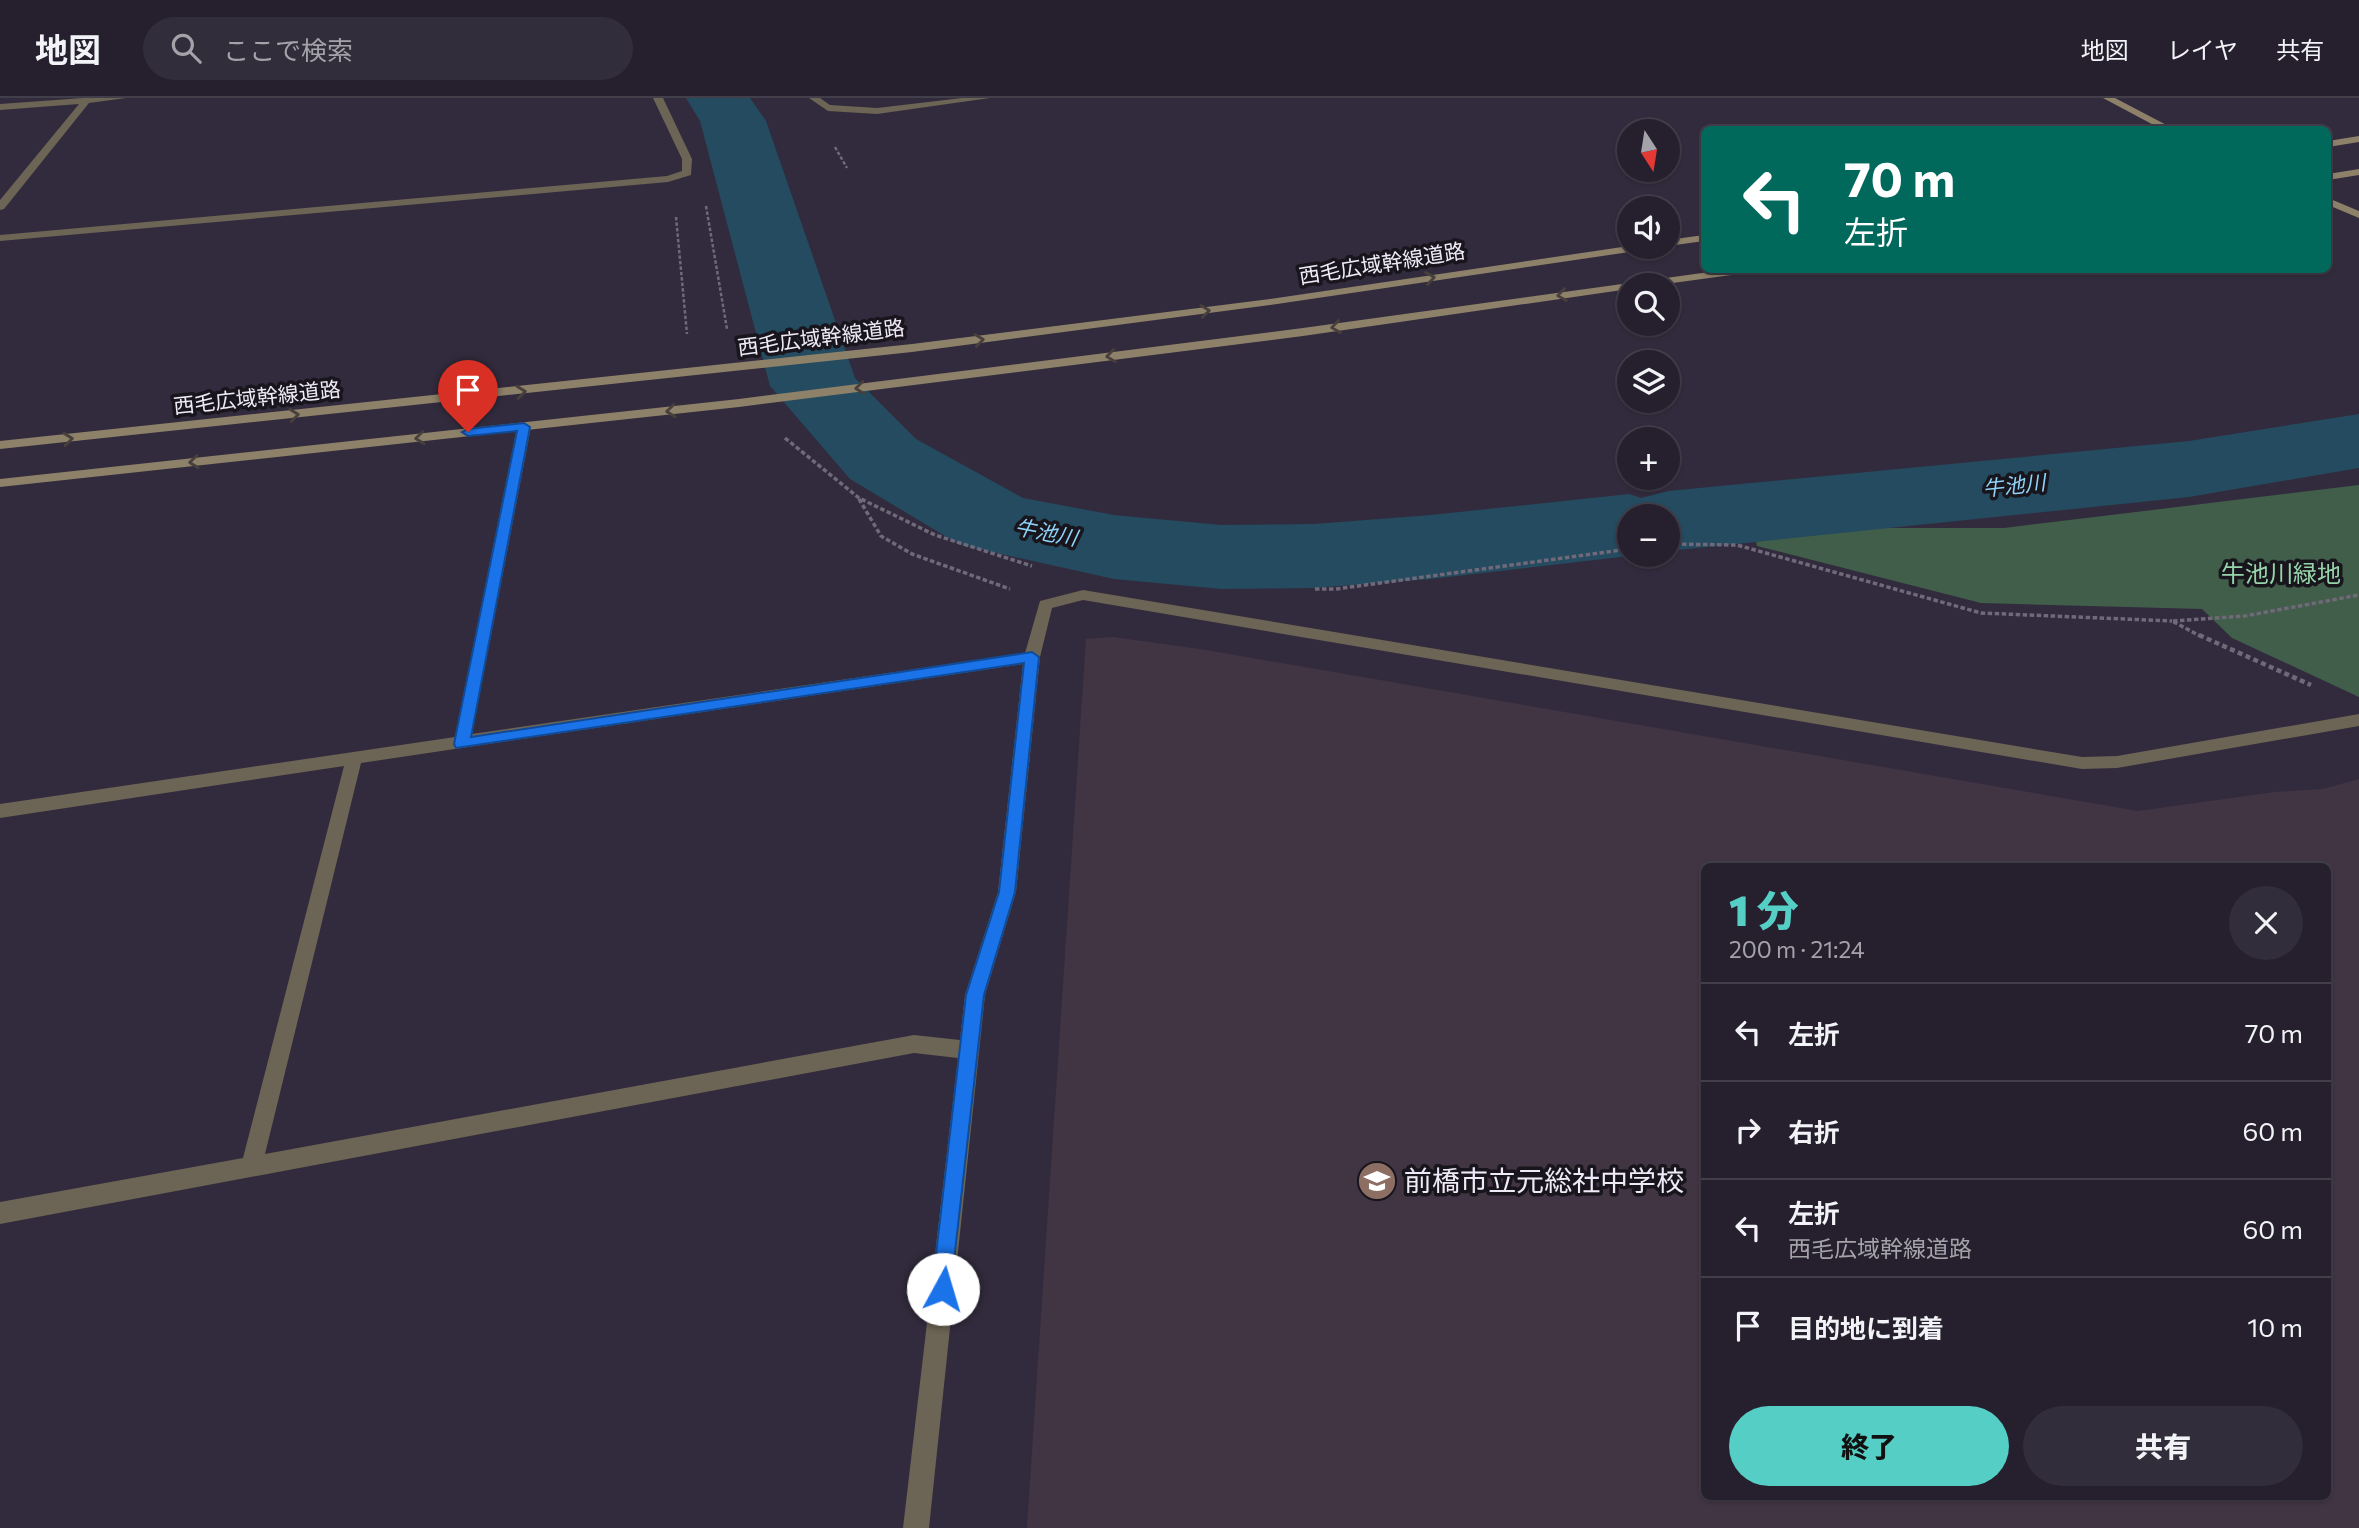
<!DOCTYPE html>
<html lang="ja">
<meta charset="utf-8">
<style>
:root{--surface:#26202e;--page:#322d3a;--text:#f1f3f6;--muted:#a4a3aa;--line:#423e4a;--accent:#55cec5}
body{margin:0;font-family:Commissioner,"Noto Sans JP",sans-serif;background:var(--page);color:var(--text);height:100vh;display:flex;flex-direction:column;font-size:26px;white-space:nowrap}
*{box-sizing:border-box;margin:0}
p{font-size:23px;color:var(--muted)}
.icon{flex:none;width:38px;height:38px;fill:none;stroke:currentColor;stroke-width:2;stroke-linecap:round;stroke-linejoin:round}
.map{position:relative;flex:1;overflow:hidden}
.side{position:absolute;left:1701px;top:765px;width:630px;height:637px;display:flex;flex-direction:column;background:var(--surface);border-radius:10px;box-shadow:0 2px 5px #0004,0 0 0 2px var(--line)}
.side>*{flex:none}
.guide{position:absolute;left:1701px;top:28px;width:630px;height:147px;border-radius:10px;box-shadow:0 2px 5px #0004,0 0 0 2px var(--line);background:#00695c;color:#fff;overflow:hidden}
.needle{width:46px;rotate:168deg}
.controls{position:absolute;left:1617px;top:21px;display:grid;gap:14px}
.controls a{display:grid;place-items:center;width:63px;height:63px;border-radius:50%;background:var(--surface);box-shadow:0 2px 5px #0004,0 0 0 2px var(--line);font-size:35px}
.pin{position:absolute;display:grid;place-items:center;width:60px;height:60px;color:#fff;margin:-72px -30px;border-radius:50% 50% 50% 0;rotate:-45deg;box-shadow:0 0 7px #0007}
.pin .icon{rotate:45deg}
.me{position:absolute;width:77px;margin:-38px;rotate:6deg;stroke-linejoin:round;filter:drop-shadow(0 0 5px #0008)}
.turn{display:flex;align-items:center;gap:24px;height:147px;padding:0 28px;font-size:32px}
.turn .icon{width:91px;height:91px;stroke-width:2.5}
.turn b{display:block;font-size:49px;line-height:60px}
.round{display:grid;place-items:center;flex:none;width:74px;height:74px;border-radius:37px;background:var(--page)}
.overview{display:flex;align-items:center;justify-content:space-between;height:119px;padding:0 28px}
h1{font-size:42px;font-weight:800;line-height:52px;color:var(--accent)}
.button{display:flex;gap:14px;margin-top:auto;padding:14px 28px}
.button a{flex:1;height:80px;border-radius:42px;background:var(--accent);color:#111;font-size:28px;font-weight:800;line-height:80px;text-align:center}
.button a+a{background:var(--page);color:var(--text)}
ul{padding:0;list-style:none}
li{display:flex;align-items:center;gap:21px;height:98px;padding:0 28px;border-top:2px solid var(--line)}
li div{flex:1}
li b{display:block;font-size:26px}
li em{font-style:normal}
header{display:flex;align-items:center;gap:42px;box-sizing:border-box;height:98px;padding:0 35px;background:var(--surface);border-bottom:2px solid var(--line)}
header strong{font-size:33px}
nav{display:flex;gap:38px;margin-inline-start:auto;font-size:24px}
.search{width:490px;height:63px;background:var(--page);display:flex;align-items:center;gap:18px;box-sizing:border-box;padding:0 24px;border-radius:38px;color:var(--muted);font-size:26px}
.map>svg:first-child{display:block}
.education{fill:#413544;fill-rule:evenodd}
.green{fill:#405e4a}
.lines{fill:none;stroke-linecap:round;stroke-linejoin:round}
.river{fill:#244b5f;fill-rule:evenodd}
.path-far2{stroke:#6f6979;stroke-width:2.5;stroke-dasharray:3.5 2;stroke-linecap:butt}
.path-far1{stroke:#6f6979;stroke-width:3.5;stroke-dasharray:4.5 2.5;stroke-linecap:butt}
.path{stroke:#6f6979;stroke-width:4.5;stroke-dasharray:5 3.5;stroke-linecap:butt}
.street{fill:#6c6454;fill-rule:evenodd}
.secondary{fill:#8e8169;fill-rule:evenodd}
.oneway{stroke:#47403b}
.route{fill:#1a73e8;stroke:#114b97;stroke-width:2}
.labels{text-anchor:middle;stroke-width:7;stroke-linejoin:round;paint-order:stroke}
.far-street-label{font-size:21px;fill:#efeaf7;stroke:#18151d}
.far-water-label{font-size:21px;font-style:italic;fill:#8fd3f8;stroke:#18151d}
.park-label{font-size:24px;fill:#97d4aa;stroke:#18151d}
.near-poi-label{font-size:28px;fill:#efeaf7;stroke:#18151d;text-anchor:start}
</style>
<header>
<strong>地図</strong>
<div class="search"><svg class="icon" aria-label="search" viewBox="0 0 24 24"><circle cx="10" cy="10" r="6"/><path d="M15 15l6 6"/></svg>ここで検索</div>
<nav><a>地図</a><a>レイヤ</a><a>共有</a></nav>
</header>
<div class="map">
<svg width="2359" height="1430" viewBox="0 0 2359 1430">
<rect width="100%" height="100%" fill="#322b3d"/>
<!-- education -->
<path class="education" d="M 1113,539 L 1200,551 L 2138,713 L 2275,694 L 2323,691 L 2359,681 L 2359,1430 L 1027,1430 L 1086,541 ZM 1704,768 L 2328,768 L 2328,1398 L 1704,1398 Z"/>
<!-- green -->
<path class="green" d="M 2359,387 L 2359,599 L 2232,540 L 2202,511 L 1981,505 L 1757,448 L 1754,434 L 1801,430 L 2004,430 Z"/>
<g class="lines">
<!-- river -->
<path class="river" d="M 686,0 L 750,0 L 766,23 L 855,280 L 916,341 L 1023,400 L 1114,417 L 1221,427 L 1314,426 L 1431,417 L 1629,396 L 1641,400 L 1668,393 L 2189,343 L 2359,316 L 2359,370 L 2189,399 L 1668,453 L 1668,418 L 1629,418 L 1629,457 L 1632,457 L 1629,458 L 1431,481 L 1314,490 L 1221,491 L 1114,481 L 960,447 L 850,381 L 770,288 L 700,23 Z"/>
<!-- path-far2 -->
<path class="path-far2" d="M 835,49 L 847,70
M 706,108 L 727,231
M 676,119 L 687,236"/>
<!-- path-far1 -->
<path class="path-far1" d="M 785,340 L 859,400 L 935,437 L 1032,468
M 859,401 L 881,438 L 912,456 L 1010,491
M 1668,446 L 1737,447 L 1981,515 L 2172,523
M 1315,491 L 1336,491 L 1629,451
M 2202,539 L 2172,523 L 2245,518 L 2359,497"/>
<!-- path -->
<path class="path" d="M 2199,537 L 2311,587"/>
<!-- street -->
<path class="street" d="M 83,0 L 126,0 L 89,5 L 4,111 L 0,112 L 0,102 L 79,6 L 0,12 L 0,6 Z
M 653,0 L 663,0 L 692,61 L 691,77 L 668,84 L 0,143 L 0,137 L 667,78 L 682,73 L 682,61 Z
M 809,0 L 820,0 L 830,7 L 877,10 L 962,0 L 990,0 L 877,16 L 828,13 Z
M 524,325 L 531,329 L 472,636 L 1025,555 L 1040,503 L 1083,492 L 2082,659 L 2117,658 L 2359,616 L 2359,628 L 2117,670 L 2082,671 L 1083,502 L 1052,510 L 1040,559 L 1016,794 L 985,897 L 929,1430 L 903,1430 L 958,960 L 914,955 L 0,1126 L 0,1104 L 243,1060 L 344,668 L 0,720 L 0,706 L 455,639 L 517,329 ZM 1023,566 L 998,794 L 965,897 L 960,942 L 914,937 L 265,1056 L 361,665 Z"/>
<!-- secondary -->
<path class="secondary" d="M 2103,0 L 2115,0 L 2176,32 L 2163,32 Z
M 2359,38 L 2359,44 L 2328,49 L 2328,43 Z
M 2359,71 L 2359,77 L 2328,82 L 2328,76 Z
M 2328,100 L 2359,113 L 2359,120 L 2328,107 Z
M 1704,137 L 1704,143 L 1668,148 L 1668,142 Z
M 1629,148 L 1649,149 L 1643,152 L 1277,206 L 912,254 L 0,351 L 0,343 L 912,246 L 1277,200 Z
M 1724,172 L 1752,172 L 1746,175 L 1658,187 L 1629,187 L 1629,191 L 1303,238 L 739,309 L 0,389 L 0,381 L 739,301 L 1303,230 Z"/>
</g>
<!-- one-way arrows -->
<defs><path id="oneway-chevron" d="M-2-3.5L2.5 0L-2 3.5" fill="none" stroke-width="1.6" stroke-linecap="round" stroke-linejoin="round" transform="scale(1.75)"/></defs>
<g class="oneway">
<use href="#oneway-chevron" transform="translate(1430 180) rotate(-9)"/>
<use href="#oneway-chevron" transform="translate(1562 197) rotate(172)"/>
<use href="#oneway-chevron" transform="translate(1205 213) rotate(-7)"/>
<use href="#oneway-chevron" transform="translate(1336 229) rotate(172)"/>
<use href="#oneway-chevron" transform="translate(979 242) rotate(-7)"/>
<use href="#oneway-chevron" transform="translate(1111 258) rotate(173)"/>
<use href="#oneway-chevron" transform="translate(860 290) rotate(173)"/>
<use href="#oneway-chevron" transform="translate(521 294) rotate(-6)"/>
<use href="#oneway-chevron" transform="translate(671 313) rotate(174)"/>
<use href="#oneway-chevron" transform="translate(294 317) rotate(-6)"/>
<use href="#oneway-chevron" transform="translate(420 340) rotate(174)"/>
<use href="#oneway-chevron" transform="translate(68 341) rotate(-6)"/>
<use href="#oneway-chevron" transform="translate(194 364) rotate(174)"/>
</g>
<!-- route -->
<path class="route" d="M 524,325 L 530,329 L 471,639 L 1032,554 L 1039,559 L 1015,794 L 984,897 L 950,1198 L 943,1201 L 936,1198 L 932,1191 L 966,897 L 999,794 L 1024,565 L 456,650 L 454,646 L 517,333 L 468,338 L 462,334 L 468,331 Z"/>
<!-- icons -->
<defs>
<g id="school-disc" transform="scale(2.0125)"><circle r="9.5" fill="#8d6e63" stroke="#18151d"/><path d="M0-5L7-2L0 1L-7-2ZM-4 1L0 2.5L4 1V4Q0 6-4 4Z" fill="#fff"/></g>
</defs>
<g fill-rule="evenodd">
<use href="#school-disc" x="1377" y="1083"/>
</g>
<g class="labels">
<!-- far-street labels -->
<g class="far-street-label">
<text transform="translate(1382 166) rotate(-9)" y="7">西毛広域幹線道路</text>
<text transform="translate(821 240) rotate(-7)" y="7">西毛広域幹線道路</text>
<text transform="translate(257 300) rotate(-6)" y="7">西毛広域幹線道路</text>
</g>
<!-- far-water labels -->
<g class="far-water-label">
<text transform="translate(2014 388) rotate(-6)" y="7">牛池川</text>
<text transform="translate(1046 435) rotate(11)" y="7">牛池川</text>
</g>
<!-- park labels -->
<g class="park-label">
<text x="2281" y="484">牛池川緑地</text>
</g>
<!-- near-poi labels -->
<g class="near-poi-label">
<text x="1404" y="1093">前橋市立元総社中学校</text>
</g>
</g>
</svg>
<div class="controls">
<a><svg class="needle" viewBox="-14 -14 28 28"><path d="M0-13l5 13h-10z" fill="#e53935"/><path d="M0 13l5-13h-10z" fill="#a4a3aa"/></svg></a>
<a><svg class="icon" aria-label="sound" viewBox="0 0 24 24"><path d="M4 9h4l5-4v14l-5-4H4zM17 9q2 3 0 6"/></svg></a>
<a><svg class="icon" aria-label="search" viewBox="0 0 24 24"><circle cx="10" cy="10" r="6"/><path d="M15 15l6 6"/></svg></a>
<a><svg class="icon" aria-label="layers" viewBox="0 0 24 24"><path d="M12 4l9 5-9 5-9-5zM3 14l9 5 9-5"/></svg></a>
<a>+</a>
<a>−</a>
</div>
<div class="pin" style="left:468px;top:334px;background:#d93025"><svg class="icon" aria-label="arrive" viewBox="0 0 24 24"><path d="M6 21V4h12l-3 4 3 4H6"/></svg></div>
<svg class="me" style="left:943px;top:1191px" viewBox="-20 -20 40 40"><circle r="19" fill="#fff"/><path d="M0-13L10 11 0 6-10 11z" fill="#1a73e8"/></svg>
<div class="guide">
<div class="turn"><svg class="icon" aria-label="left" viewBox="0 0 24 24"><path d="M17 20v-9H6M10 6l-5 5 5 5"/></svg><div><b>70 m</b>左折</div></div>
</div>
<section class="side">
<div class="overview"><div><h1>1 分</h1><p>200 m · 21:24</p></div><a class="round"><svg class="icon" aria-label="close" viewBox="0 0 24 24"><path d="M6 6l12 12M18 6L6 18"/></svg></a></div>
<ul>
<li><svg class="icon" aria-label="left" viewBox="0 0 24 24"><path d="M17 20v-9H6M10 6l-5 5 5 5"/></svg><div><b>左折</b></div><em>70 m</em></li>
<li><svg class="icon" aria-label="right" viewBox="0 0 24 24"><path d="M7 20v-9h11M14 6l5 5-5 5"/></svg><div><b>右折</b></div><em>60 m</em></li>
<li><svg class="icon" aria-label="left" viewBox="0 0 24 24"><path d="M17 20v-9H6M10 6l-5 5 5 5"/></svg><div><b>左折</b><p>西毛広域幹線道路</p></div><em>60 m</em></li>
<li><svg class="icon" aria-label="arrive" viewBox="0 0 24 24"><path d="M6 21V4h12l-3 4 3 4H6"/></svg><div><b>目的地に到着</b></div><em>10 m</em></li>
</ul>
<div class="button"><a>終了</a><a>共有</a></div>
</section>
</div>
